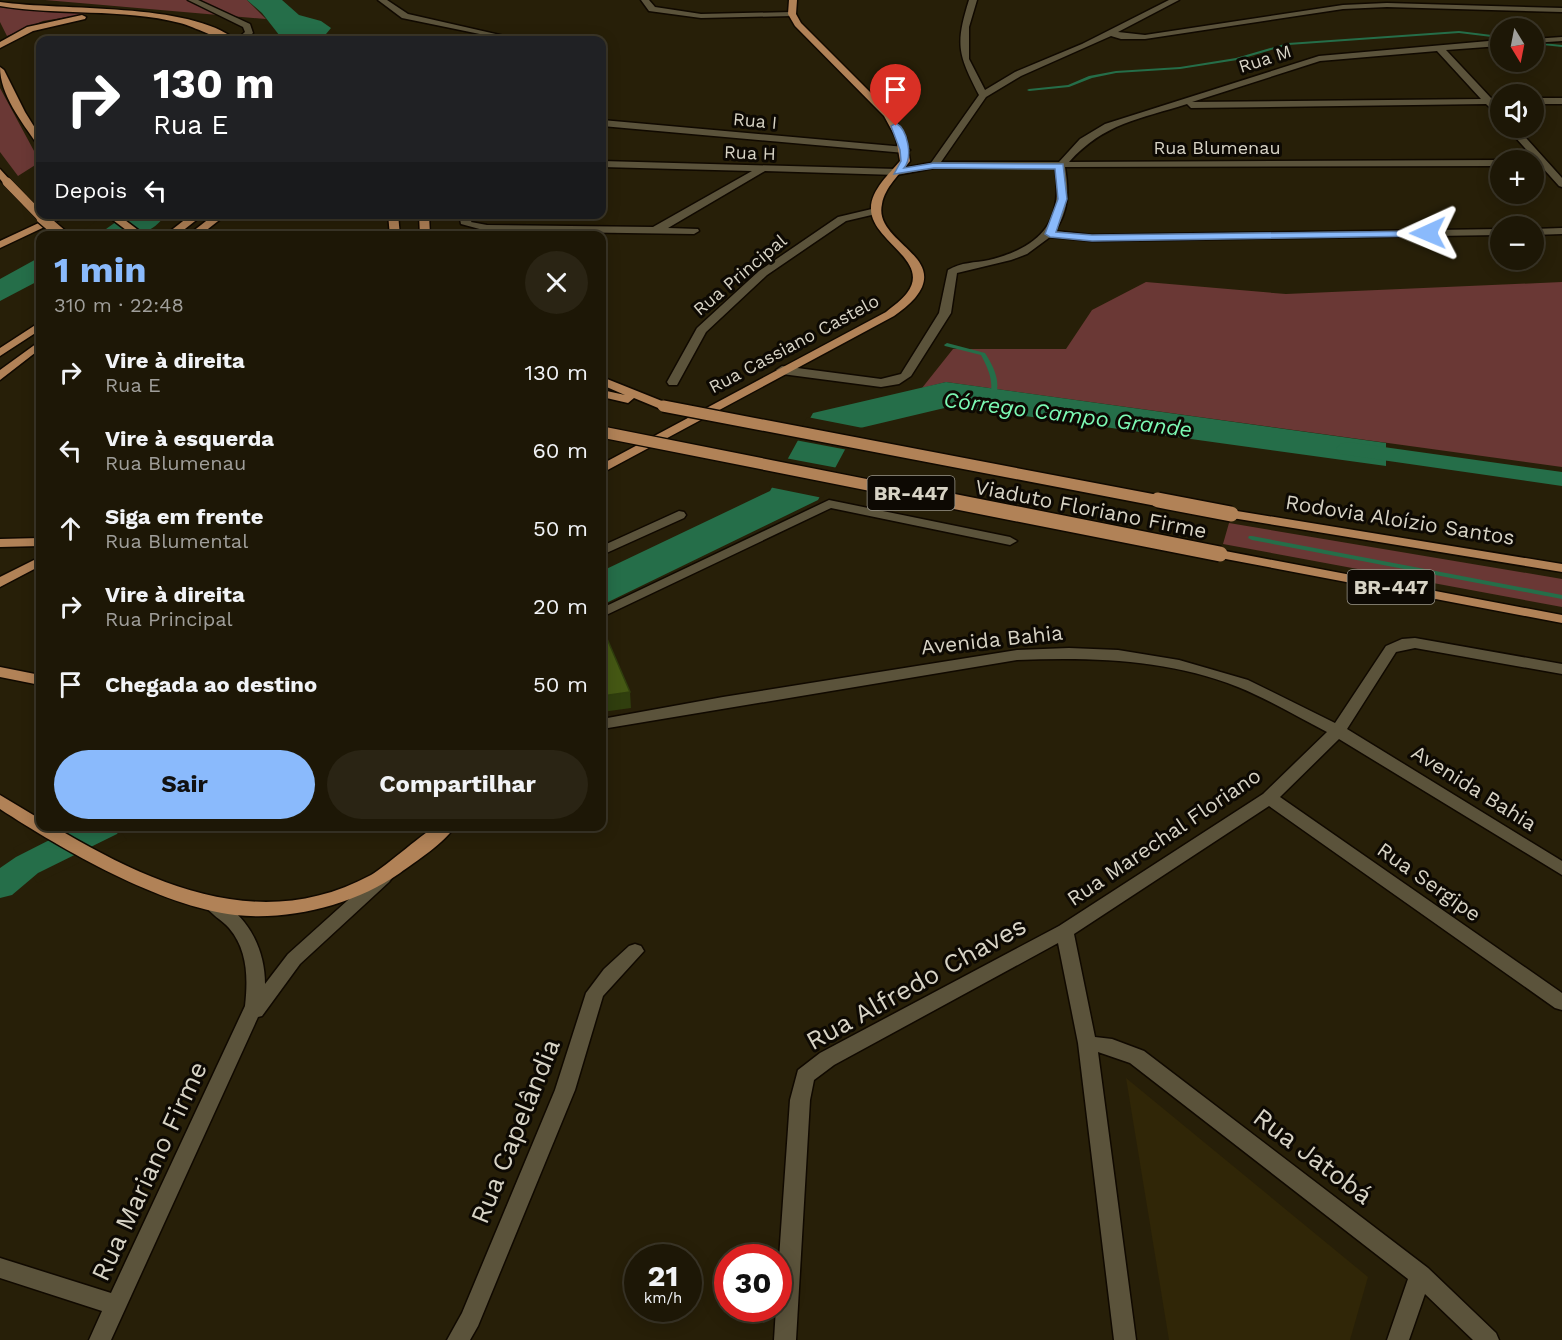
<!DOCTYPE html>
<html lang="pt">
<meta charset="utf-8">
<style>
:root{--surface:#1d1706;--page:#2a2414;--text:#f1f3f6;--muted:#a09f9b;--line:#3b3628;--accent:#8abafc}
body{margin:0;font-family:"Work Sans",sans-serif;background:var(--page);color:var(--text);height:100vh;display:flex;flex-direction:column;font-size:22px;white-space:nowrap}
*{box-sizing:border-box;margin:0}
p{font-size:20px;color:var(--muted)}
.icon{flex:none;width:33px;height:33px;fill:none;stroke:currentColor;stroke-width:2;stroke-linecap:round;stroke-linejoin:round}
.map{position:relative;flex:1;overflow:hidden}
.side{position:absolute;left:36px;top:231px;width:570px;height:600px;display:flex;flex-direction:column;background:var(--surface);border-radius:12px;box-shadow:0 3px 15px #0003,0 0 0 2px var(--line)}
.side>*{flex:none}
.top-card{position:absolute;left:36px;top:36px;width:570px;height:183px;border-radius:12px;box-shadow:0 3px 15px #0003,0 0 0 2px var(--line);background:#202124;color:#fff;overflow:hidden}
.needle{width:39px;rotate:170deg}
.tools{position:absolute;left:1490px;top:18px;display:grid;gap:12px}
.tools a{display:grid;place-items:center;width:54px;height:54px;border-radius:50%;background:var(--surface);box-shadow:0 3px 15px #0003,0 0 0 2px var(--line);font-size:30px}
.speed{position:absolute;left:624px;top:1244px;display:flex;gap:12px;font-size:30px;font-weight:700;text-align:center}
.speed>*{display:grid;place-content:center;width:78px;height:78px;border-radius:50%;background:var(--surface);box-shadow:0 3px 15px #0003,0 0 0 2px var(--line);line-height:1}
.speed small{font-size:15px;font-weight:400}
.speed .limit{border:9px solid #d22;background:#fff;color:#111}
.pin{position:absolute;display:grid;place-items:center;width:51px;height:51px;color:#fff;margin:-62px -26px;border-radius:50% 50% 50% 0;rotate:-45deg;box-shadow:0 0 6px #0007}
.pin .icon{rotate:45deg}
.me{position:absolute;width:66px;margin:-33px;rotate:269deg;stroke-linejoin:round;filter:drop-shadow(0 0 4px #0008)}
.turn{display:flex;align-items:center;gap:21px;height:126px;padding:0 18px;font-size:27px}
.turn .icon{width:78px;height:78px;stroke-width:2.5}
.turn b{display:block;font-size:42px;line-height:51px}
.then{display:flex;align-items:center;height:57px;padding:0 18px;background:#0003;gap:12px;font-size:22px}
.round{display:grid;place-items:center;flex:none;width:63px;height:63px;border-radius:32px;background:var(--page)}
.head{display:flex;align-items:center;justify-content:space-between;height:102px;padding:0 18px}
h1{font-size:36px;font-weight:700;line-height:45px;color:var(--accent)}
.primary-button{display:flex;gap:12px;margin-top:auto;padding:12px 18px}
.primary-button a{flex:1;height:69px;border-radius:36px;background:var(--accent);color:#111;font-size:24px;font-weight:700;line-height:69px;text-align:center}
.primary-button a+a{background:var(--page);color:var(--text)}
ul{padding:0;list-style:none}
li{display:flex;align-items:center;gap:18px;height:78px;padding:0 18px}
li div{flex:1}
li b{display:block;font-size:22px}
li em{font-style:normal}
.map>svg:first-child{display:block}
.built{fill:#302607}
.green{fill:#6a3835}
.water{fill:#256e49}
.pier{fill:#271f08}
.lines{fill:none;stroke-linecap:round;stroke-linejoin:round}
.stream{fill:#256e49;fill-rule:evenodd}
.canal{fill:#256e49;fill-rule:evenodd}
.river{fill:#256e49;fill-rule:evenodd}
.minor-casing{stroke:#100900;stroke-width:3}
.major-casing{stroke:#100900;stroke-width:3}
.minor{fill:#5b533b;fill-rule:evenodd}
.major{fill:#b18257;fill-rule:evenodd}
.major-bridge-far2-casing{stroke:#100900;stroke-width:10;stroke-linecap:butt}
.major-bridge-far1-casing{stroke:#100900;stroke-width:14;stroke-linecap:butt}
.major-bridge-casing{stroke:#100900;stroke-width:18;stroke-linecap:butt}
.major-bridge-far2{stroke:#b18257;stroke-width:9}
.major-bridge-far1{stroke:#b18257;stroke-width:11}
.major-bridge{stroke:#b18257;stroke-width:15}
.shaded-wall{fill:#303e0e}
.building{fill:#455814;stroke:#303e0e;stroke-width:1.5}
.route{fill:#8abafc;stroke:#5a79a4;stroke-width:1.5}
.labels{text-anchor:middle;stroke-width:6;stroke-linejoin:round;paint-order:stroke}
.far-street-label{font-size:18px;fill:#d7d3c5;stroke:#0d0903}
.shield{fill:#0d0903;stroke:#9a968b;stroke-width:1.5}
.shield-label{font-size:20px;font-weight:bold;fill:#d7d3c5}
.street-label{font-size:21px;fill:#d7d3c5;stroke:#0d0903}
.water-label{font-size:22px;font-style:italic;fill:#7cf9b4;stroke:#0d0903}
.near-street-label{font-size:26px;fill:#d7d3c5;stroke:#0d0903}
</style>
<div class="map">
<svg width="1562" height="1340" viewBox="0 0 1562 1340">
<rect width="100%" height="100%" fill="#271f08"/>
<!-- built -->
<path class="built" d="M 1126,1078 L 1368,1277 L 1350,1340 L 1169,1340 Z"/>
<!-- green -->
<path class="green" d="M 45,0 L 247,0 L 266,19 Z
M 0,7 L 98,12 L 43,21 L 7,36 L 0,22 Z
M 0,88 L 40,162 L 18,176 L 0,152 Z
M 1146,282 L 1286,294 L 1562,282 L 1562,467 L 946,382 L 922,388 L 953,349 L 1066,349 L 1092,310 Z
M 1229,523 L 1562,579 L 1562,607 L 1223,544 Z"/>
<!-- water -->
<path class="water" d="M 247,0 L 282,0 L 299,15 L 321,21 L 331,28 L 321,40 L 283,40 L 262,13 Z
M 40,257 L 40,280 L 0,301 L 0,279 Z
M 946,382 L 1386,443 L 1386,466 L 953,406 L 856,429 L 818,500 L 602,605 L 602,571 L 770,491 L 813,413 Z"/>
<!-- pier -->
<path class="pier" d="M 106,214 L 142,215 L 148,219 L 122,236 L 75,236 Z
M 807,417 L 868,429 L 858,431 L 848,450 L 795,440 Z
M 785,458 L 838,468 L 823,498 L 769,487 Z
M 57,826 L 117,827 L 127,840 L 37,883 L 13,848 Z"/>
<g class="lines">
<!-- stream -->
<path class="stream" d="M 1459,31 L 1500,36 L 1500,38 L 1459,33 L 1288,45 L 1237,60 L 1180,69 L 1116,73 L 1092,78 L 1069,87 L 1029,91 L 1027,90 L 1029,89 L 1068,85 L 1089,76 L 1116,71 L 1180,67 L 1236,58 L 1288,43 Z
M 1533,42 L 1562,45 L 1562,47 L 1533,44 Z
M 947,343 L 985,353 C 994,367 1003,385 993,400 L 991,401 L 988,399 C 996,385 988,368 981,355 L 945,346 L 944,345 Z
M 1249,536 L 1252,536 L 1562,595 L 1562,599 L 1252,540 L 1248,538 Z"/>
<!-- canal -->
<path class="canal" d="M 1348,442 L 1562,472 L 1562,486 L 1340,454 L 1336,449 L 1340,444 Z
M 77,826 L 122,826 L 117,834 L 38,873 L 12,895 L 0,898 L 0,868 L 16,857 Z"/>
<!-- river -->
<path class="river" d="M 127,214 L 166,214 C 149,239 128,236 101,236 L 106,229 Z"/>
<!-- minor casing -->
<g class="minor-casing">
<path id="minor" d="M 188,0 L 198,0 L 250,24 L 253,33 L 245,40 L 236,40 L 245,32 L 243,27 Z
M 378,0 L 387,0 L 408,14 L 522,40 L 509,40 L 402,18 Z
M 641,0 L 649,0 L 655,7 L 701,14 L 792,12 L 796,14 L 792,16 L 701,18 L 649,11 Z
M 969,0 L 977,0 L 969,27 L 969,59 L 985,90 L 1015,72 L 1082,44 L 1169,0 L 1179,0 L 1118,32 L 1145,35 L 1343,5 L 1387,3 L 1562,8 L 1562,12 L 1387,7 L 1343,9 L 1145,39 L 1121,39 L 1111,36 L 1021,76 L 986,97 L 941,162 L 1059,162 L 1080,139 L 1105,124 L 1319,56 L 1500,40 L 1500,46 L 1446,50 L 1491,98 L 1500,98 L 1500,104 L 1495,104 L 1500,109 L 1500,117 L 1486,104 L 1191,108 L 1187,104 C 1140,119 1104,123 1069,162 L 1500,160 L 1500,166 L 1065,167 C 1069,192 1069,210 1055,231 L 1092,235 L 1500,229 L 1500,235 L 1092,241 L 1050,237 L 1027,254 L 1011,260 L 957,273 L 951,313 L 911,376 L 899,384 L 881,387 L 782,374 L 776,370 L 782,366 L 881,379 L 901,374 L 939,313 L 948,270 C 961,262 975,263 989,260 C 1041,247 1064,222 1055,167 L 934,168 L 897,175 L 765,171 L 668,228 L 698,229 L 699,231 L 694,234 L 487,231 L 461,224 L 460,219 L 464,214 L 475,214 L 471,222 L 487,225 L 653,227 L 752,171 L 602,167 L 602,161 L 897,169 L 931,163 L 979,95 C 958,54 955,45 969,0 ZM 1437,51 L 1481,99 L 1192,102 L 1320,61 Z
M 1562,37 L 1562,41 L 1533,43 L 1533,39 Z
M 1533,98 L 1562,98 L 1562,104 L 1533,104 Z
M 602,120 L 905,147 L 910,150 L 905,153 L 602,126 Z
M 1507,128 L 1517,128 L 1562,178 L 1562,187 L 1559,186 Z
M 876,208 L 881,211 L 880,213 L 846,221 L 767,275 L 706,332 L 677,385 L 669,385 L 667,382 L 697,328 L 759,271 L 838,217 Z
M 1562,228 L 1562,234 L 1533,235 L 1533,229 Z
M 829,500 L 1010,537 L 1017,541 L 1010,545 L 831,508 L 602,617 L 602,608 Z
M 679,511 L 684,512 L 686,515 L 684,518 L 602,555 L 602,546 Z
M 1415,638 L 1562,664 L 1562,674 L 1415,648 L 1396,652 L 1347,729 L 1562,861 L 1562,875 L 1339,739 L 1280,797 L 1562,993 L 1562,1010 L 1555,1008 L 1269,806 L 1074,934 L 1095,1037 L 1112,1039 L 1144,1051 L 1428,1268 L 1496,1333 L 1499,1340 L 1473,1340 L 1425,1294 L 1409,1340 L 1387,1340 L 1408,1279 L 1130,1063 L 1098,1052 L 1136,1340 L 1114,1340 L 1078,1043 L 1058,943 L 834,1065 L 814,1080 L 810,1100 L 796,1340 L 774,1340 L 776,1308 L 778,1308 L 778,1273 L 790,1100 L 798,1070 L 820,1053 L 1059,926 L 1263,794 L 1327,732 C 1298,717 1268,699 1238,687 C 1168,659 1091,657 1017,660 L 602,729 L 602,719 L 723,697 L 1017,650 L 1069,648 L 1118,650 L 1179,660 L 1248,680 L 1335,723 L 1386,646 L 1402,639 Z
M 383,872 L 389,874 L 392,878 L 389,882 L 300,964 L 262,1016 L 258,1017 L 111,1340 L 89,1340 L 102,1311 L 0,1278 L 0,1258 L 111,1293 L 245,1006 C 248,979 248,950 229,928 C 222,920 210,914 205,905 L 208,900 C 217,897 222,902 229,907 C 253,926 265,954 265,984 L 288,954 L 377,874 Z
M 635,944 L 641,946 L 644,951 L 603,996 L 575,1090 L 478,1326 L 470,1340 L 447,1340 L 462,1313 L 555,1090 L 586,993 L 604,969 L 629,946 Z"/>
</g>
<!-- major casing -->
<g class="major-casing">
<path id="major" d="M 789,0 L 797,0 L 796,14 L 801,23 L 891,113 L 906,138 L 910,161 C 900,174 885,187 882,204 C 873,242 950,256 915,298 C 909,305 901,311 894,316 L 602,473 L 602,464 L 886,312 C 893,306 902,300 907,293 C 932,260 870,241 871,208 C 871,190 890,173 900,161 L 896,138 L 884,116 L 795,26 L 788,14 Z
M 0,2 C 62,11 190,2 236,40 C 221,42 196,27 180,23 C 122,8 59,16 0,6 Z
M 82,15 L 86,17 L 85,19 L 33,31 L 0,48 L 0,42 L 27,27 Z
M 0,67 L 4,70 L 25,112 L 40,136 L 40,145 L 37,144 C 22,122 0,95 0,67 Z
M 0,169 L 10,180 L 10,184 L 4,184 L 0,179 Z
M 58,214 L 72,214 L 0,248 L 0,241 Z
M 105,214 L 117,214 L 146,236 L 134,236 Z
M 192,214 L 204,214 L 176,236 L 164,236 Z
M 215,214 L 227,214 L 199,236 L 187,236 Z
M 388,214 L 398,214 L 400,236 L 390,236 Z
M 419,214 L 429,214 L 430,236 L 420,236 Z
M 40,322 L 40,330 L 0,356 L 0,348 Z
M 40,341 L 40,349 L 0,380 L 0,370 Z
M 602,377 L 667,403 L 669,406 L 663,410 L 634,398 L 628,403 L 602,397 L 602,390 L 625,395 L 602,385 Z
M 1231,510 L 1562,564 L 1562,572 L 1226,517 L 1224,514 L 1226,511 Z
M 40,538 L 40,546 L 0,547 L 0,539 Z
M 1220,550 L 1562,615 L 1562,623 L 1215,557 L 1213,554 L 1215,551 Z
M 40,557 L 40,566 L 0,587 L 0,577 Z
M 0,667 L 40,675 L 40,685 L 0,677 Z
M 0,795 L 40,819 L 40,826 L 53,826 C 151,884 260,935 371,875 C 385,867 428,829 437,826 C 442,825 449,826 455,826 C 446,842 415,862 400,873 C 354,905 290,921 235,915 C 160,906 63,850 0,809 Z"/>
</g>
<!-- minor -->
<use href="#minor" class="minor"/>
<!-- major -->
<use href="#major" class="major"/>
<!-- major-bridge-far2 casing -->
<g class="major-bridge-far2-casing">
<path id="major-bridge-far2" d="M 7,182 L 43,219"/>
</g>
<!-- major-bridge-far1 casing -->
<g class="major-bridge-far1-casing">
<path id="major-bridge-far1" d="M 42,218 L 63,236
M 663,406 L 1165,502
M 602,432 L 954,502"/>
</g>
<!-- major-bridge casing -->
<g class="major-bridge-casing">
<path id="major-bridge" d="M 947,500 L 1220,554
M 1158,500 L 1231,514"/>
</g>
<!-- major-bridge-far2 -->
<use href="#major-bridge-far2" class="major-bridge-far2"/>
<!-- major-bridge-far1 -->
<use href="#major-bridge-far1" class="major-bridge-far1"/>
<!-- major-bridge -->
<use href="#major-bridge" class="major-bridge"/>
</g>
<!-- shaded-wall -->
<path class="shaded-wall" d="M 630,692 L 631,708 L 602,712 L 602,696 Z"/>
<!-- building -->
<path class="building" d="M 602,627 L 630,692 L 602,696 Z"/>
<!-- route -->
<path class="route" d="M 896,123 C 908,130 913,157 904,168 L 934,163 L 1063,164 L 1067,199 L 1056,232 L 1092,235 L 1428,231 L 1433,233 L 1428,236 L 1092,241 L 1050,237 L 1045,234 L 1058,199 L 1055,169 L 934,168 L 894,174 L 901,161 L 900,150 L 891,126 Z"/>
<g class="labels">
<!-- far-street labels -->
<g class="far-street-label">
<text transform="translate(1265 59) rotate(-18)" y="6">Rua M</text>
<text transform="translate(755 121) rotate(5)" y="6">Rua I</text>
<text x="1217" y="154">Rua Blumenau</text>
<text transform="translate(750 153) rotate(2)" y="6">Rua H</text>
<text transform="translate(740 275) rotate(-40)" y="6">Rua Principal</text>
<text transform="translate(794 344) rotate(-28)" y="6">Rua Cassiano Castelo</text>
</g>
<!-- shield labels -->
<g class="shield">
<rect x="867.5" y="476" width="87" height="34" rx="4.5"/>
<rect x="1347.5" y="570" width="87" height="34" rx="4.5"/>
</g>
<g class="shield-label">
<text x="911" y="500">BR-447</text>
<text x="1391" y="594">BR-447</text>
</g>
<!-- street labels -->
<g class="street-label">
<text transform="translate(1091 509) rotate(11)" y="7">Viaduto Floriano Firme</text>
<text transform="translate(1400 520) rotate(9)" y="7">Rodovia Aloízio Santos</text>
<text transform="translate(992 640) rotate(-6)" y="7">Avenida Bahia</text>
<text transform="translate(1474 788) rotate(32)" y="7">Avenida Bahia</text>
<text transform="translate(1164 837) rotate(-34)" y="7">Rua Marechal Floriano</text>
<text transform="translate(1429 882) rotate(35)" y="7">Rua Sergipe</text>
</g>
<!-- water labels -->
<g class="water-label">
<text transform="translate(1068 414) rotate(7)" y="8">Córrego Campo Grande</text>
</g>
<!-- near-street labels -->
<g class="near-street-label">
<text transform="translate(916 983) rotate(-29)" y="9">Rua Alfredo Chaves</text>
<text transform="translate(515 1131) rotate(-68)" y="9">Rua Capelândia</text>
<text transform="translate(1313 1156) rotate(37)" y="9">Rua Jatobá</text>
<text transform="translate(149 1171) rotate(-65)" y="9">Rua Mariano Firme</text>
</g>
</g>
</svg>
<div class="tools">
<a><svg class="needle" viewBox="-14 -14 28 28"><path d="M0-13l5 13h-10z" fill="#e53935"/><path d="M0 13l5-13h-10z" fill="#a09f9b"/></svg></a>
<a><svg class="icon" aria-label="sound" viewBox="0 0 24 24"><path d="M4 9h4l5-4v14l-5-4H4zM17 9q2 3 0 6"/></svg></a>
<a>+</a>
<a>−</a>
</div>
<div class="speed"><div>21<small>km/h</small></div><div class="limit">30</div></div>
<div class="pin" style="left:896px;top:126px;background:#d93025"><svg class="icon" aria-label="arrive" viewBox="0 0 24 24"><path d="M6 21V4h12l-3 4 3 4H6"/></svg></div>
<svg class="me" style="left:1428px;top:233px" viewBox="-20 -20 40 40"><path d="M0-17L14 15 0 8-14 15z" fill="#8abafc" stroke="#fff" stroke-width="4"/></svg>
<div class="top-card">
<div class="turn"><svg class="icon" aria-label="right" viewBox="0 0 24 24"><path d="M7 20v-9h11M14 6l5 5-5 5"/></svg><div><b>130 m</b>Rua E</div></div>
<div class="then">Depois<svg class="icon" aria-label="left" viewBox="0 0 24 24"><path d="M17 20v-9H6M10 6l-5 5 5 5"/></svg></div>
</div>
<section class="side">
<div class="head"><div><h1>1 min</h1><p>310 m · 22:48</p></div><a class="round"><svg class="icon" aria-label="close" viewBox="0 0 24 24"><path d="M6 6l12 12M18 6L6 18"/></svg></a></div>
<ul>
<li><svg class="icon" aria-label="right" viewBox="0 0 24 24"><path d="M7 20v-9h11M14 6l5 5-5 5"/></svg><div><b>Vire à direita</b><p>Rua E</p></div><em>130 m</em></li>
<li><svg class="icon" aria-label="left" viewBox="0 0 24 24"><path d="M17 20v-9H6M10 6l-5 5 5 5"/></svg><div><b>Vire à esquerda</b><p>Rua Blumenau</p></div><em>60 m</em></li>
<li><svg class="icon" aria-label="ahead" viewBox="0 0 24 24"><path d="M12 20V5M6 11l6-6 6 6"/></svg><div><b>Siga em frente</b><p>Rua Blumental</p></div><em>50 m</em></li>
<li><svg class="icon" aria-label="right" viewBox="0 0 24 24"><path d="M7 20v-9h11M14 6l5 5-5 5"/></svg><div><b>Vire à direita</b><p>Rua Principal</p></div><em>20 m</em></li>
<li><svg class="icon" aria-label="arrive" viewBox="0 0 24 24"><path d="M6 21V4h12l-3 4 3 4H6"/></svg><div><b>Chegada ao destino</b></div><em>50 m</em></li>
</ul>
<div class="primary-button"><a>Sair</a><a>Compartilhar</a></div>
</section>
</div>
